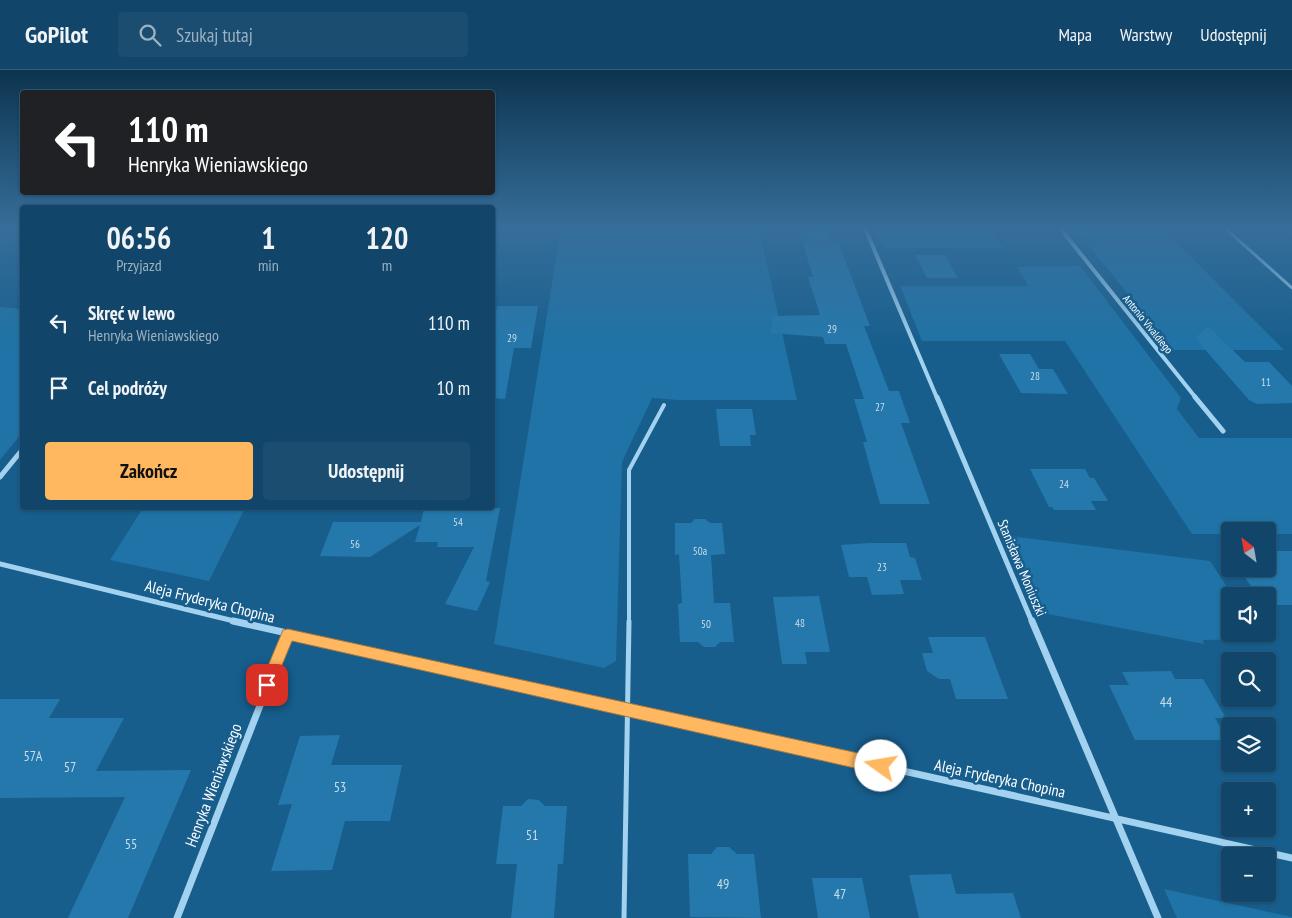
<!DOCTYPE html>
<html lang="pl">
<meta charset="utf-8">
<style>
:root{--surface:#11466a;--page:#1a4d70;--text:#f1f3f6;--muted:#9cb1c1;--line:#305e7e;--accent:#ffb760}
body{margin:0;font-family:"PT Sans Narrow",sans-serif;background:var(--page);color:var(--text);height:100vh;display:flex;flex-direction:column;font-size:19px;white-space:nowrap}
*{box-sizing:border-box;margin:0}
p{font-size:16px;color:var(--muted)}
.icon{flex:none;width:28px;height:28px;fill:none;stroke:currentColor;stroke-width:2;stroke-linecap:round;stroke-linejoin:round}
.map{position:relative;flex:1;overflow:hidden}
.side{position:absolute;left:20px;top:135px;width:475px;height:305px;display:flex;flex-direction:column;background:var(--surface);border-radius:5px;box-shadow:0 1px 4px #0004,0 0 0 1px var(--line)}
.side>*{flex:none}
.hud{position:absolute;left:20px;top:20px;width:475px;height:105px;border-radius:5px;box-shadow:0 1px 4px #0004,0 0 0 1px var(--line);background:#202124;color:#fff;overflow:hidden}
.needle{width:32px;rotate:329deg}
.controls{position:absolute;left:1221px;top:452px;display:grid;gap:10px}
.controls a{display:grid;place-items:center;width:55px;height:55px;border-radius:5px;background:var(--surface);box-shadow:0 1px 4px #0004,0 0 0 1px var(--line);font-size:25px}
.pin{position:absolute;display:grid;place-items:center;width:42px;height:42px;color:#fff;margin:-21px;border-radius:10px;box-shadow:0 2px 8px #0006}
.me{position:absolute;width:55px;margin:-28px;rotate:283deg;stroke-linejoin:round;filter:drop-shadow(0 0 4px #0008)}
.turn{display:flex;align-items:center;gap:18px;height:105px;padding:0 25px;font-size:22px}
.turn .icon{width:65px;height:65px;stroke-width:2.5}
.turn b{display:block;font-size:35px;line-height:42px}
.eta{display:flex;justify-content:space-evenly;align-items:center;height:85px;text-align:center}
.eta b{font-size:30px;font-weight:800;line-height:35px}
.button{display:flex;gap:10px;margin-top:auto;padding:10px 25px}
.button a{flex:1;height:58px;border-radius:5px;background:var(--accent);color:#111;font-size:20px;font-weight:800;line-height:58px;text-align:center}
.button a+a{background:var(--page);color:var(--text)}
ul{padding:0;list-style:none}
li{display:flex;align-items:center;gap:15px;height:65px;padding:0 25px}
li div{flex:1}
li b{display:block;font-size:19px}
li em{font-style:normal}
header{display:flex;align-items:center;gap:30px;box-sizing:border-box;height:70px;padding:0 25px;background:var(--surface);border-bottom:1px solid var(--line)}
header strong{font-size:24px}
nav{display:flex;gap:28px;margin-inline-start:auto;font-size:18px}
.search{width:350px;height:45px;background:var(--page);display:flex;align-items:center;gap:12px;box-sizing:border-box;padding:0 18px;border-radius:5px;color:var(--muted);font-size:19px}
.map>svg:first-child{display:block}
.green{fill:#1f73a6}
.building{fill:#2578ac}
.lines{fill:none;stroke-linecap:round;stroke-linejoin:round}
.service-far2{stroke:#a2d2ef;stroke-width:3}
.service-far1{stroke:#a2d2ef;stroke-width:4}
.service{stroke:#a2d2ef;stroke-width:5}
.minor-far2{stroke:#a2d2ef;stroke-width:4}
.minor-far1{stroke:#a2d2ef;stroke-width:5}
.minor{stroke:#a2d2ef;stroke-width:7}
.route{fill:#ffb760;stroke:#a6773e}
.labels{text-anchor:middle;stroke-width:5;stroke-linejoin:round;paint-order:stroke}
.far-street-label{font-size:11px;fill:#fff;stroke:#175e8d}
.number-label{font-size:11px;fill:#c8ddea}
.street-label{font-size:14px;fill:#fff;stroke:#175e8d}
.near-number-label{font-size:14px;fill:#c8ddea}
.near-street-label{font-size:16px;fill:#fff;stroke:#175e8d}
</style>
<header>
<strong>GoPilot</strong>
<div class="search"><svg class="icon" aria-label="search" viewBox="0 0 24 24"><circle cx="10" cy="10" r="6"/><path d="M15 15l6 6"/></svg>Szukaj tutaj</div>
<nav><a>Mapa</a><a>Warstwy</a><a>Udostępnij</a></nav>
</header>
<div class="map">
<svg width="1292" height="848" viewBox="0 0 1292 848">
<rect width="100%" height="100%" fill="#175e8d"/>
<!-- green -->
<path class="green" d="M 561,158 L 759,158 L 797,330 L 678,330 L 652,328 L 622,392 L 616,591 L 604,598 L 494,574 Z
M 874,158 L 990,158 L 1003,178 L 884,178 Z
M 1078,162 L 1167,163 L 1284,280 L 1173,280 Z
M 1080,196 L 1181,328 L 1177,339 L 1199,368 L 1292,368 L 1292,464 L 1268,464 L 1268,461 L 1230,461 L 1230,464 L 1192,464 L 1065,271 L 922,271 L 900,216 L 1028,216 L 1017,197 Z
M 0,237 L 22,239 L 22,363 L 0,390 Z
M 143,438 L 245,438 L 209,511 L 110,490 Z
M 1010,466 L 1210,491 L 1233,526 L 1230,526 L 1230,564 L 1257,564 L 1260,569 L 1203,570 L 1204,574 L 1043,543 Z
M 1164,819 L 1292,847 L 1292,848 L 1177,848 Z"/>
<!-- building -->
<path class="building" d="M 799,160 L 825,160 L 829,171 L 838,171 L 870,256 L 864,256 L 889,321 L 899,321 L 910,353 L 901,353 L 930,434 L 880,434 L 863,372 L 867,372 L 854,329 L 864,329 L 846,274 L 825,274 L 823,267 L 771,263 L 772,246 L 820,245 L 808,207 L 813,207 Z
M 915,185 L 945,185 L 958,208 L 927,208 Z
M 497,236 L 538,236 L 531,278 L 514,278 L 505,329 L 492,328 L 492,257 Z
M 1208,256 L 1245,292 L 1269,292 L 1292,316 L 1292,333 L 1257,334 L 1249,330 L 1195,268 Z
M 999,284 L 1030,284 L 1039,299 L 1053,299 L 1068,324 L 1021,323 Z
M 716,339 L 752,339 L 756,365 L 750,365 L 751,376 L 720,376 Z
M 1030,399 L 1085,399 L 1090,408 L 1094,408 L 1108,431 L 1091,431 L 1096,440 L 1054,440 L 1052,437 L 1049,437 Z
M 424,438 L 500,438 L 486,511 L 490,512 L 477,541 L 445,534 L 474,477 L 437,477 L 438,472 L 415,472 L 420,455 L 370,487 L 320,486 L 333,452 L 421,452 Z
M 695,449 L 705,449 L 710,453 L 722,453 L 725,484 L 711,485 L 714,533 L 730,533 L 734,572 L 720,572 L 715,577 L 704,577 L 698,572 L 680,572 L 678,534 L 682,533 L 679,484 L 675,485 L 675,453 L 691,453 Z
M 869,473 L 906,473 L 910,487 L 915,488 L 922,510 L 900,510 L 904,524 L 872,525 L 867,507 L 849,507 L 841,475 Z
M 1268,481 L 1292,481 L 1292,535 L 1268,535 L 1268,526 L 1258,526 L 1239,499 L 1268,499 Z
M 819,526 L 830,582 L 805,582 L 807,594 L 782,594 L 773,527 Z
M 928,567 L 985,567 L 1008,629 L 956,629 L 950,609 L 939,609 L 927,601 L 922,583 L 933,583 Z
M 1171,601 L 1175,609 L 1203,609 L 1226,648 L 1215,648 L 1228,670 L 1135,670 L 1109,615 L 1129,615 L 1122,602 Z
M 0,629 L 60,629 L 49,648 L 124,648 L 96,701 L 191,700 L 128,848 L 68,848 L 125,727 L 0,728 Z
M 340,665 L 331,695 L 402,695 L 390,751 L 345,751 L 332,800 L 271,801 L 292,734 L 278,735 L 300,666 Z
M 528,729 L 539,730 L 545,736 L 567,736 L 563,794 L 558,794 L 554,848 L 511,848 L 517,794 L 496,794 L 503,736 L 521,736 Z
M 717,777 L 729,777 L 737,784 L 754,784 L 761,848 L 690,847 L 688,784 L 711,784 Z
M 951,804 L 956,824 L 1013,823 L 1021,848 L 919,848 L 909,805 Z
M 812,808 L 862,808 L 870,848 L 818,848 Z"/>
<g class="lines">
<!-- service-far2 -->
<path class="service-far2" d="M 1225,158 L 1292,218"/>
<!-- service-far1 -->
<path class="service-far1" d="M 629,552 L 629,400 L 664,335"/>
<!-- service -->
<path class="service" d="M 624,848 L 629,551"/>
<!-- minor-far2 -->
<path class="minor-far2" d="M 865,158 L 937,328
M 1060,158 L 1196,328"/>
<!-- minor-far1 -->
<path class="minor-far1" d="M 937,327 L 1032,552
M 1195,327 L 1223,361
M 0,407 L 22,380
M 0,494 L 238,552"/>
<!-- minor -->
<path class="minor" d="M 233,551 L 1292,788
M 1032,551 L 1158,848
M 177,848 L 288,564"/>
</g>
<!-- sky -->
<linearGradient id="sky" x2="0" y2="1"><stop stop-color="#0d344e"/><stop offset="0.57" stop-color="#366e9a"/><stop offset="1" stop-color="#366e9a" stop-opacity="0"/></linearGradient>
<rect width="1292" height="276" fill="url(#sky)"/>
<!-- route -->
<path class="route" d="M 288,559 L 881,688 L 886,691 L 888,696 L 886,701 L 881,704 L 292,571 L 272,619 L 267,621 L 262,619 L 260,615 L 283,560 Z"/>
<g class="labels">
<!-- far-street labels -->
<g class="far-street-label">
<text transform="translate(1148 254) rotate(51)" y="4">Antonio Vivaldiego</text>
</g>
<!-- number labels -->
<g class="number-label">
<text x="832" y="263">29</text>
<text x="512" y="272">29</text>
<text x="1035" y="310">28</text>
<text x="1266" y="316">11</text>
<text x="880" y="341">27</text>
<text x="1064" y="418">24</text>
<text x="458" y="456">54</text>
<text x="355" y="478">56</text>
<text x="700" y="485">50a</text>
<text x="882" y="501">23</text>
<text x="800" y="557">48</text>
<text x="706" y="558">50</text>
</g>
<!-- street labels -->
<g class="street-label">
<text transform="translate(1022 498) rotate(67)" y="5">Stanisława Moniuszki</text>
</g>
<!-- near-number labels -->
<g class="near-number-label">
<text x="1166" y="637">44</text>
<text x="33" y="691">57A</text>
<text x="70" y="702">57</text>
<text x="340" y="722">53</text>
<text x="532" y="770">51</text>
<text x="131" y="779">55</text>
<text x="723" y="819">49</text>
<text x="840" y="829">47</text>
</g>
<!-- near-street labels -->
<g class="near-street-label">
<text transform="translate(210 531) rotate(14)" y="6">Aleja Fryderyka Chopina</text>
<text transform="translate(1000 708) rotate(12)" y="6">Aleja Fryderyka Chopina</text>
<text transform="translate(213 715) rotate(-69)" y="6">Henryka Wieniawskiego</text>
</g>
</g>
</svg>
<div class="controls">
<a><svg class="needle" viewBox="-14 -14 28 28"><path d="M0-13l5 13h-10z" fill="#e53935"/><path d="M0 13l5-13h-10z" fill="#9cb1c1"/></svg></a>
<a><svg class="icon" aria-label="sound" viewBox="0 0 24 24"><path d="M4 9h4l5-4v14l-5-4H4zM17 9q2 3 0 6"/></svg></a>
<a><svg class="icon" aria-label="search" viewBox="0 0 24 24"><circle cx="10" cy="10" r="6"/><path d="M15 15l6 6"/></svg></a>
<a><svg class="icon" aria-label="layers" viewBox="0 0 24 24"><path d="M12 4l9 5-9 5-9-5zM3 14l9 5 9-5"/></svg></a>
<a>+</a>
<a>−</a>
</div>
<div class="pin" style="left:267px;top:615px;background:#d93025"><svg class="icon" aria-label="arrive" viewBox="0 0 24 24"><path d="M6 21V4h12l-3 4 3 4H6"/></svg></div>
<svg class="me" style="left:881px;top:696px" viewBox="-20 -20 40 40"><circle r="19" fill="#fff"/><path d="M0-13L10 11 0 6-10 11z" fill="#ffb760"/></svg>
<div class="hud">
<div class="turn"><svg class="icon" aria-label="left" viewBox="0 0 24 24"><path d="M17 20v-9H6M10 6l-5 5 5 5"/></svg><div><b>110 m</b>Henryka Wieniawskiego</div></div>
</div>
<section class="side">
<div class="eta">
<div><b>06:56</b><p>Przyjazd</p></div>
<div><b>1</b><p>min</p></div>
<div><b>120</b><p>m</p></div>
</div>
<ul>
<li><svg class="icon" aria-label="left" viewBox="0 0 24 24"><path d="M17 20v-9H6M10 6l-5 5 5 5"/></svg><div><b>Skręć w lewo</b><p>Henryka Wieniawskiego</p></div><em>110 m</em></li>
<li><svg class="icon" aria-label="arrive" viewBox="0 0 24 24"><path d="M6 21V4h12l-3 4 3 4H6"/></svg><div><b>Cel podróży</b></div><em>10 m</em></li>
</ul>
<div class="button"><a>Zakończ</a><a>Udostępnij</a></div>
</section>
</div>
